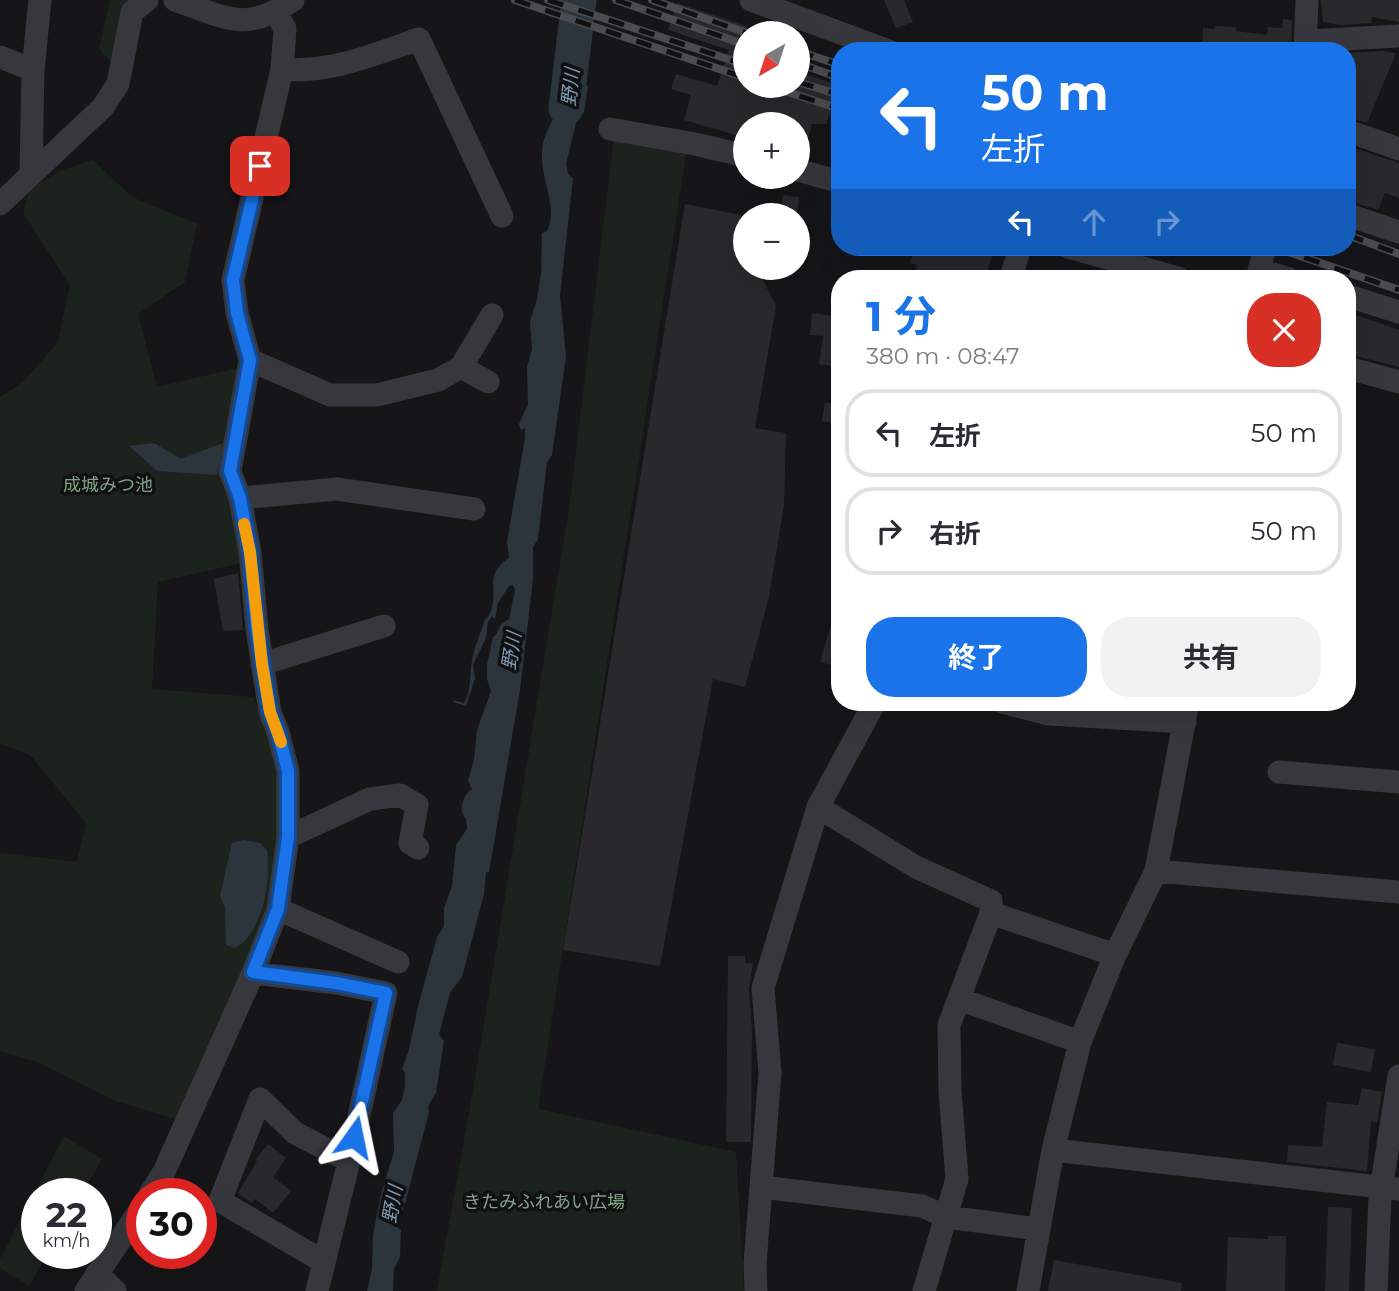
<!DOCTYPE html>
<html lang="ja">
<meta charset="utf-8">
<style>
:root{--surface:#fff;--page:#f2f2f3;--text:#2b2b33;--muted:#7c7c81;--line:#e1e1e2;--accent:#1a73e8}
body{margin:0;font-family:Montserrat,"Noto Sans JP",sans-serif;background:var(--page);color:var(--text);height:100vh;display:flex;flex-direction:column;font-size:26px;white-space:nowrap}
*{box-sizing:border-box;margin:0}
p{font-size:23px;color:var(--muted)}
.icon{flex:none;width:38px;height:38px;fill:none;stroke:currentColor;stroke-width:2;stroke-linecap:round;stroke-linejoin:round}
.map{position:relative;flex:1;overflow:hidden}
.drawer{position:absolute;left:831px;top:270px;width:525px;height:441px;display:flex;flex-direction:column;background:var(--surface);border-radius:28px;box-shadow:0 7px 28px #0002}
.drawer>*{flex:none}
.top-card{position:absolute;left:831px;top:42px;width:525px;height:214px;border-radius:28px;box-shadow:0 7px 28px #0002;background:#1a73e8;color:#fff;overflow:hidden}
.needle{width:46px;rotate:219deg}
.controls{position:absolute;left:733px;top:21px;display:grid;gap:14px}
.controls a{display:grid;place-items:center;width:77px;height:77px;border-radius:50%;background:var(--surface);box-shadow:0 7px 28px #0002;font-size:35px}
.speed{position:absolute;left:21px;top:1178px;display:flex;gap:14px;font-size:35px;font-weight:700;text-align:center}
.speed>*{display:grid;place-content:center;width:91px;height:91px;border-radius:50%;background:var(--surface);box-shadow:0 7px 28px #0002;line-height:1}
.speed small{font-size:18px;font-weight:400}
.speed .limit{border:10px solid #d22;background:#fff;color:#111}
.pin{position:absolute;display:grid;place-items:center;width:60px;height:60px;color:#fff;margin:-30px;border-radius:14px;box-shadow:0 4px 10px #0006}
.me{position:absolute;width:77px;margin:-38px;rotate:12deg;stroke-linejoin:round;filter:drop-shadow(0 0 5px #0008)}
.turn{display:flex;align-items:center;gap:24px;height:147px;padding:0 35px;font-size:32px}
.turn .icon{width:91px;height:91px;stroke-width:2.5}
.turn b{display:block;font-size:49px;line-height:60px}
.lanes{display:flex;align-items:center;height:66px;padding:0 35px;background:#0003;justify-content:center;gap:35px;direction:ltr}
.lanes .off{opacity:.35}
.round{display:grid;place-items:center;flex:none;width:74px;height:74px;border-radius:28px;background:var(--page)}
.overview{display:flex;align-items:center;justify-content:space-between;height:119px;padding:0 35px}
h1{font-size:42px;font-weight:700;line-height:52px;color:var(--accent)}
.primary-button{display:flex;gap:14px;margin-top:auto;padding:14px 35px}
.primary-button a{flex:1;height:80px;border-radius:28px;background:var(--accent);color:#fff;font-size:28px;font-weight:700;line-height:80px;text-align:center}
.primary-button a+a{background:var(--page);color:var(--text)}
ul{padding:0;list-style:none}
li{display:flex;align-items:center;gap:21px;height:88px;margin:0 14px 10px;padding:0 21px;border:4px solid var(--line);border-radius:28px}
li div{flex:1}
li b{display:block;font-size:26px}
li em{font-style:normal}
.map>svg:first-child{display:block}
.green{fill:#1c231d}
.water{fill:#2c353c}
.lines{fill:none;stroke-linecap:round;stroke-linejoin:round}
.river{stroke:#2c353c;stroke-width:35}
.building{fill:#29292c}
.minor{stroke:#37383d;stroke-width:23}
.rail-casing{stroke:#4a4c52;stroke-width:8}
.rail{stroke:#111113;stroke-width:5;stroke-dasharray:16;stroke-linecap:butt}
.route-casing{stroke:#114b97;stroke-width:18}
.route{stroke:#1a73e8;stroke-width:12}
.slow{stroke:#f59e0b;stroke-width:12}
.labels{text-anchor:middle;stroke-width:7;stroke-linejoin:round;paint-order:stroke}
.park-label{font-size:18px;fill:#7fa381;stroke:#111113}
.water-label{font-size:19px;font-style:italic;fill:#7f9bb3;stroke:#111113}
</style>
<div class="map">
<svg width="1399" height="1291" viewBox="0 0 1399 1291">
<rect width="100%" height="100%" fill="#161618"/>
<!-- green -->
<path class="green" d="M 110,0 L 133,0 L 112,63 L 99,49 Z
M 614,137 L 687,148 L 538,1109 L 736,1152 L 744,1291 L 437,1291 L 472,1096 L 569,509 Z
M 93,160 L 132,197 L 197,224 L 185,282 L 138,314 L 157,387 L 242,367 L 242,563 L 158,582 L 152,689 L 253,697 L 287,785 L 290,850 L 189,1123 L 113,1100 L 40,1063 L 0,1051 L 0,853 L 77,862 L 86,823 L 30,755 L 0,743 L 0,397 L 23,382 L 58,342 L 70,285 L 23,213 L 30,189 L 62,170 Z
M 64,1136 L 102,1159 L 83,1193 L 37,1194 L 37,1253 L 49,1253 L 29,1286 L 0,1268 L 0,1259 Z"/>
<!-- water -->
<path class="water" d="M 563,58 L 577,65 L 572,86 L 581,90 L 588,85 L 584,112 L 576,123 L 566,164 L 568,174 L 573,178 L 560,295 L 566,356 L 552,455 L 547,462 L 538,539 L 533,547 L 533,579 L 520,690 L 489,872 L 486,872 L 484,894 L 462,977 L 450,993 L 439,1034 L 444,1041 L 436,1093 L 428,1106 L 429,1112 L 405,1204 L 401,1214 L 396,1219 L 396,1226 L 401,1230 L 400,1257 L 394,1269 L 393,1291 L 367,1291 L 372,1269 L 373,1235 L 381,1194 L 394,1152 L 393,1113 L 402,1100 L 405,1086 L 405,1073 L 402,1069 L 409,1050 L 418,1006 L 437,937 L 444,926 L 444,908 L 452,886 L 456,845 L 467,829 L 466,819 C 457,810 464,794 472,789 L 468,781 L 474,760 L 477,730 L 491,691 L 487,679 L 487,664 L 493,637 L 496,635 L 501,624 L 509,619 L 515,590 L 513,585 L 509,586 L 498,603 L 495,619 L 492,616 L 488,622 L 486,638 L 473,665 L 475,678 L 466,706 L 453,702 L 453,700 L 464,703 C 472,691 469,674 472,661 C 474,649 479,636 483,625 C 484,619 489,617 491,611 C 498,588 484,575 509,558 L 507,542 L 525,438 L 525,428 L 521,430 L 519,424 L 528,404 L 527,367 L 532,349 L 530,322 L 537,299 L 541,273 L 542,233 L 547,231 C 559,206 540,180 542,152 C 543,132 555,119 561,102 C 565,90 563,71 563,58 Z
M 154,443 L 181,459 L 223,443 L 217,475 L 158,471 L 129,446 Z
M 244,840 L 260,843 L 267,850 C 271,881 264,931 235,948 L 226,945 L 225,907 L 220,896 L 232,843 Z"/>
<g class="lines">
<!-- river -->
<path class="river" d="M 566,108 L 579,0"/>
</g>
<!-- building -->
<path class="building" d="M 884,0 L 904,0 L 913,22 L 896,28 Z
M 1321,0 L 1399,0 L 1399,22 L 1372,17 L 1371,23 L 1340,25 L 1323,22 Z
M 677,3 L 746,26 L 746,86 L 798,86 L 798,72 L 839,85 L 826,124 L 812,124 L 803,157 L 798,156 L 798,124 L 746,124 L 746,138 L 684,120 L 691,95 L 671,89 L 676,74 L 717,86 L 729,50 L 668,30 Z
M 1283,19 L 1292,20 L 1291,51 L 1202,51 L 1203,28 L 1215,29 L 1215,26 L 1236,27 L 1236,31 L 1267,35 L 1268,27 L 1282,28 Z
M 1382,51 L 1396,53 L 1367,123 L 1348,117 L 1348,53 Z
M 1348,146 L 1399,163 L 1399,198 L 1385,193 L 1378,210 L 1348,201 Z
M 783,195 L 799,197 L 797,215 L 780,212 Z
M 685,204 L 746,216 L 746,268 L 757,268 L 776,306 L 755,428 L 786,433 L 784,505 L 769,597 L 745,687 L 713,679 L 660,966 L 563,950 Z
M 915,247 L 995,247 L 985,278 L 913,278 L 917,265 L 910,263 Z
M 1348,312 L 1399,330 L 1399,367 L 1348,354 Z
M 812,313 L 840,317 L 840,368 L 819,364 L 823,336 L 810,335 Z
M 825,402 L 840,405 L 840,424 L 822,421 Z
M 238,573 L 243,630 L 223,631 L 214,579 Z
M 836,608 L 840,608 L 840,668 L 820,662 Z
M 728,956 L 745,956 L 745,963 L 753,963 L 749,989 L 752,1030 L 751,1142 L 726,1142 Z
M 1337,1043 L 1375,1049 L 1371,1072 L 1333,1065 Z
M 1362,1088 L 1382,1092 L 1377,1123 L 1371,1121 L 1367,1171 L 1287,1162 L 1288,1145 L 1322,1147 L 1327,1102 L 1358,1105 Z
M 268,1144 L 286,1158 L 273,1177 L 291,1191 L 273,1213 L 255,1199 L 252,1203 L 238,1193 L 257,1161 L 255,1160 Z
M 1328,1207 L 1352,1208 L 1349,1291 L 1325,1291 Z
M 1268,1236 L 1286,1236 L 1285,1291 L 1226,1291 L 1228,1237 L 1268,1239 Z
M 1054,1260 L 1182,1283 L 1181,1291 L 1048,1291 Z"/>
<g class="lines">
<!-- minor -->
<path class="minor" d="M 175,0 C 225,17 245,34 293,0
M 751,0 L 889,51
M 1307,41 L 1399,36
M 1305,51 L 1307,0
M 0,57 L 33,70
M 282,69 C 329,74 375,54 419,39 L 502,216
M 610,129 L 695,144 L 746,156
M 1348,131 L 1399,149
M 798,170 L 840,182
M 31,173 L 33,70 L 40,0
M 0,204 L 103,107 L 118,84 L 132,12 L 147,0
M 1348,215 L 1399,232
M 1068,247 L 1178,278
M 1259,270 L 1287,278
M 1011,278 L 1020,247
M 1257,278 L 1265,247
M 1348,296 L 1399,312
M 250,360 L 330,395 L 377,395 L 438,380 L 461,367 L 492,315
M 461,367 L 488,382
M 1348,368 L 1399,382
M 240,498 L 337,489 L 474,509
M 262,664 L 384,626
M 1002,702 L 1049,714 L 1185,722
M 1279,772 L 1399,782
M 818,807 L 916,867 L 991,901 L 991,913 L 949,1025 L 950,1091 L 957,1179 L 924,1291
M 288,837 L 370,799 L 400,795 L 417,805 L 410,843 L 418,848
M 1156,871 L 1399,892
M 278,909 L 398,962
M 991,913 L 1115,955
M 253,973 L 336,983 L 386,993 L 349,1161 L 317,1291
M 959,999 L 1080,1042
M 1053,1150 L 1399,1189
M 761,1187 L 922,1206 L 947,1217 L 1038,1229
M 150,1194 L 164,1172 L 253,973 L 278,909 L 288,837 L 288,771 L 278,732 L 270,712 L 257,629 L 250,552 L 240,498 L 230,471 L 250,360 L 237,313 L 233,280 L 282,69 L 285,29 L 276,12
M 324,1262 L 220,1201 L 260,1099 L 295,1133 L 349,1161
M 97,1273 L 115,1291
M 86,1291 L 142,1207
M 756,1291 L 755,1263 L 770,1073 L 763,988 L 818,807 L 875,702
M 1028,1291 L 1053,1150 L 1080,1042 L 1115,955 L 1156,871 L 1188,702
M 1376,1291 L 1380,1196 L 1399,1076"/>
<!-- rail casing -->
<g class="rail-casing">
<path id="rail" d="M 515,0 L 746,78
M 548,0 L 746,65
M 616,0 L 746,45
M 652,0 L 747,33
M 798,51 L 840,65
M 798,63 L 840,78
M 798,82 L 840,95
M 769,86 L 840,109
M 1348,235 L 1399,254
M 1274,247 L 1399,290"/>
</g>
<!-- rail -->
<use href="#rail" class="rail"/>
</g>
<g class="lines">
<!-- route casing -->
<g class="route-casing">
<path id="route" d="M 260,166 L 233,280 L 237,313 L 250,360 L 230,471 L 240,498 L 250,552 L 257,629 L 270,712 L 278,732 L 288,771 L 288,837 L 278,909 L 253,972 L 336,983 L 386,993 L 354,1137"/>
</g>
<!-- route -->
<use href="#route" class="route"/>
<!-- slow -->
<path class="slow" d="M 244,524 L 250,552 L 262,664 L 270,712 L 281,742"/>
</g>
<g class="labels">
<!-- park labels -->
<g class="park-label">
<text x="108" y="491">成城みつ池</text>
<text x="544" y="1208">きたみふれあい広場</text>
</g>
<!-- water labels -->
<g class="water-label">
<text transform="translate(570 87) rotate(-84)" y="7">野川</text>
<text transform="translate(511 651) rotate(-81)" y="7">野川</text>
<text transform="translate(392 1204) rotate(-80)" y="7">野川</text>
</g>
</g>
</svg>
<div class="controls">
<a><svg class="needle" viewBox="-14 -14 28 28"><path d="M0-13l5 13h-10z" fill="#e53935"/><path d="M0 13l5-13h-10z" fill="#7c7c81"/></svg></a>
<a>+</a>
<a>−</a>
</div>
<div class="speed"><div>22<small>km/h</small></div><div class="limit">30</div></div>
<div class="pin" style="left:260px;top:166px;background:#d93025"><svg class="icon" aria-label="arrive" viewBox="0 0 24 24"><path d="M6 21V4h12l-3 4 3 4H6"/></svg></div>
<svg class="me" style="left:354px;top:1137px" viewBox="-20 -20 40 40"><path d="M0-17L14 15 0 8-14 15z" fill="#1a73e8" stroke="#fff" stroke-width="4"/></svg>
<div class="top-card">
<div class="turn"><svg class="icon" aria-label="left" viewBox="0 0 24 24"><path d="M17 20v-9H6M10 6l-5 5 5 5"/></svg><div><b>50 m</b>左折</div></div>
<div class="lanes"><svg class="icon" aria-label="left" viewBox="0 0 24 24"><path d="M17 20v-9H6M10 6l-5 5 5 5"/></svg><svg class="icon off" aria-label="ahead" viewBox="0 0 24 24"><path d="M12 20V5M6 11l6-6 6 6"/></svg><svg class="icon off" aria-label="right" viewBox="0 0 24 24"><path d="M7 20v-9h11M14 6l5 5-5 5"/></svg></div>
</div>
<section class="drawer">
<div class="overview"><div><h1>1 分</h1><p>380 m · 08:47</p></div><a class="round" style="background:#d93025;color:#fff"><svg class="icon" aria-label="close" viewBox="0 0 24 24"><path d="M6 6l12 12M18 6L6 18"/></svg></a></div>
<ul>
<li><svg class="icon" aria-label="left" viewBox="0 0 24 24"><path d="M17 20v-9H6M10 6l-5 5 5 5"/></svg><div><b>左折</b></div><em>50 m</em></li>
<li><svg class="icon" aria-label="right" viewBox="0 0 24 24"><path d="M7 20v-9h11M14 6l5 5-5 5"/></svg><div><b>右折</b></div><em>50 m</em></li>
</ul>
<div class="primary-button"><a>終了</a><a>共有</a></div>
</section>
</div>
